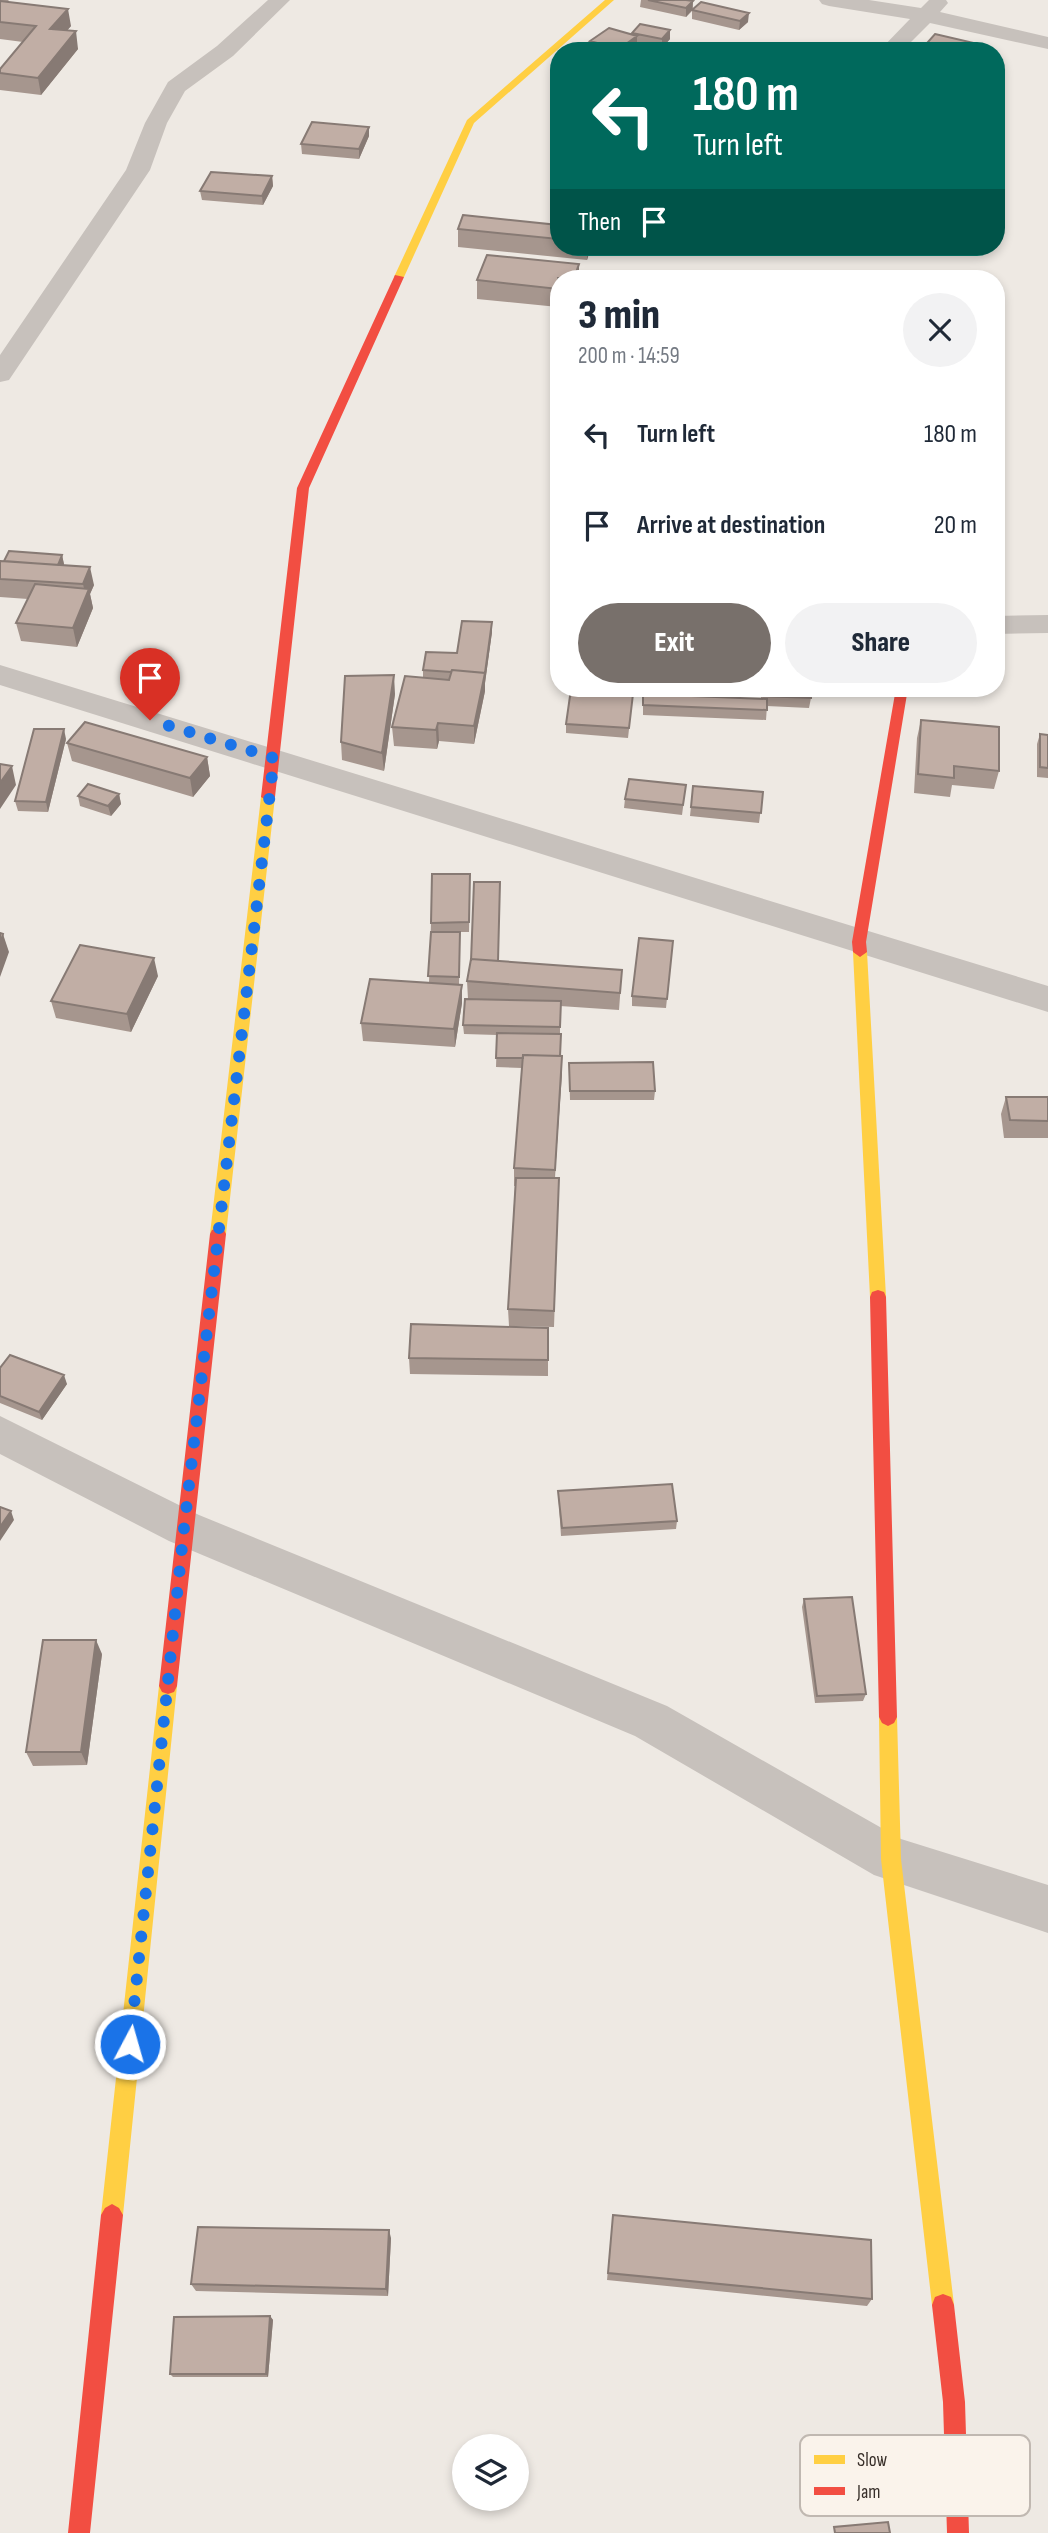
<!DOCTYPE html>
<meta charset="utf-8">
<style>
:root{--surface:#fff;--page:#f2f2f3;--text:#1f2937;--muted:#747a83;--accent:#78706b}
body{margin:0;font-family:"Sofia Sans Condensed",sans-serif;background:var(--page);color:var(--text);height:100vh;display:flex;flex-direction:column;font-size:26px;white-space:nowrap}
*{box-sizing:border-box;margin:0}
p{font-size:23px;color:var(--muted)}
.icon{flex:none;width:38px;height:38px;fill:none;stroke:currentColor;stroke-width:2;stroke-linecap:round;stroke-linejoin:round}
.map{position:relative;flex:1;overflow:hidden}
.panel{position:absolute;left:550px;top:270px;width:455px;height:427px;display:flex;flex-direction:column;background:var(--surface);border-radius:28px;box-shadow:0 4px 10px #0003}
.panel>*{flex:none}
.banner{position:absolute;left:550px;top:42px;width:455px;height:214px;border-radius:28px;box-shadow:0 4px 10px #0003;background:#00695c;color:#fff;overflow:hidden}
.buttons{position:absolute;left:452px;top:2434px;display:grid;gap:14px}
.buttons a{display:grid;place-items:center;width:77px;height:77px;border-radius:50%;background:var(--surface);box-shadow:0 4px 10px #0003;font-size:35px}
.pin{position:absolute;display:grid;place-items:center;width:60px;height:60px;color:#fff;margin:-72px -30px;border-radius:50% 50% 50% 0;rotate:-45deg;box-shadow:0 0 7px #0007}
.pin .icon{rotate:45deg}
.me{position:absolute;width:77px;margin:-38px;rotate:6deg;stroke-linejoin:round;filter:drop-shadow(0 0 5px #0008)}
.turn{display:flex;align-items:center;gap:24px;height:147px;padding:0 28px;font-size:32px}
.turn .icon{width:91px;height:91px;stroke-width:2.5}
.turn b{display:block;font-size:49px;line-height:60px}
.then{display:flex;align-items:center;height:66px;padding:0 28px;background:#0003;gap:14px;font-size:26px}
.round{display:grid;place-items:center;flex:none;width:74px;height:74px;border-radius:37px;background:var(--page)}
.headline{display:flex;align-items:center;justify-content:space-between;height:119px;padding:0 28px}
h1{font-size:42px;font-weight:800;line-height:52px}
.cta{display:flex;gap:14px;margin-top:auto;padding:14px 28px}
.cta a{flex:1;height:80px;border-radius:42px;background:var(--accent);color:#fff;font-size:28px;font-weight:800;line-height:80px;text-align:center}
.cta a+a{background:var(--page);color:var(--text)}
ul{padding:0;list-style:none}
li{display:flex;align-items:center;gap:21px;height:91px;padding:0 28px}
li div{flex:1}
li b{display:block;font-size:26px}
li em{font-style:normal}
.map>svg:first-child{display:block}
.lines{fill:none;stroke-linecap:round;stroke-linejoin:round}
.street{fill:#c7c1bc;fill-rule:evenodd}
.slow{fill:#ffcf43;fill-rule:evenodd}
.jam{fill:#f24e42;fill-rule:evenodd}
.wall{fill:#a6968e}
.shaded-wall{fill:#877a74}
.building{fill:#c1aea5;stroke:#877a74;stroke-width:2}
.route{stroke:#1a73e8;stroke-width:12;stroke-dasharray:0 21.6}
.key{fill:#faf3eb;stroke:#c0b8b1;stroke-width:2}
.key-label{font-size:19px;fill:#382f2a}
</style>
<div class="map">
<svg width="1048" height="2533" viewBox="0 0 1048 2533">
<rect width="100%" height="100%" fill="#eee9e3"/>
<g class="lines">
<!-- street -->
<path class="street" d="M 268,0 L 290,0 L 233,56 L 185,91 L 167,123 L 150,170 L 9,380 L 0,382 L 0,355 L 126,170 L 145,123 L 168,82 L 217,46 Z
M 819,0 L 869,0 L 921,8 L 929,0 L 946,0 L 948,3 L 940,12 L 1048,37 L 1048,49 L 930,23 L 902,51 L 879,51 L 910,19 L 829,6 L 822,4 Z
M 1048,615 L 1048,633 L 996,634 L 996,616 Z
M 0,665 L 1048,986 L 1048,1012 L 0,685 Z
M 0,1416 L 199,1515 L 667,1706 L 901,1839 L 1048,1885 L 1048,1933 L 874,1875 L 635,1736 L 169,1541 L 0,1454 Z"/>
<!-- slow -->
<path class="slow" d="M 605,0 L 614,0 L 474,123 L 404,277 L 395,279 L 394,277 L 467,120 Z
M 268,793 L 275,797 L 226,1234 L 224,1238 L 212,1238 L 210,1234 L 261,797 Z
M 860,947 L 867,952 L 886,1297 L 884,1302 L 872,1302 L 870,1297 L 853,952 Z
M 168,1678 L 174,1680 L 177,1686 L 123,2215 L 119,2222 L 112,2226 L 105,2222 L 101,2215 L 159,1686 L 162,1680 Z
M 888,1708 L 894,1711 L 897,1717 L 901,1859 L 954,2305 L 951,2313 L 943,2316 L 935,2313 L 932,2305 L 881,1859 L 879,1717 L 882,1711 Z"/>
<!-- jam -->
<path class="jam" d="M 395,275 L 404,277 L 309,488 L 275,797 L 268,801 L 261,797 L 297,488 Z
M 896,688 L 908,688 L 866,942 L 867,952 L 860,957 L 853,952 L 852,942 Z
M 218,1228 L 224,1230 L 226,1234 L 177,1686 L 174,1692 L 168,1694 L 162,1692 L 159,1686 L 210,1234 L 212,1230 Z
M 878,1290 L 884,1292 L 886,1297 L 897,1717 L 894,1723 L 888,1726 L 882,1723 L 879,1717 L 870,1297 L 872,1292 Z
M 112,2204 L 119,2208 L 123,2215 L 90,2533 L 68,2533 L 101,2215 L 105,2208 Z
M 943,2294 L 951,2297 L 954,2305 L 965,2402 L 969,2533 L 947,2533 L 943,2402 L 932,2305 L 935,2297 Z"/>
</g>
<!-- wall -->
<path class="wall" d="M 0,0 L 9,0 L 7,2 L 71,26 L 67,30 L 78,49 L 41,95 L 0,90 L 0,69 L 23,42 L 0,39 Z
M 641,0 L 686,0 L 693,1 L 693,10 L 748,22 L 739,30 L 692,19 L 692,11 L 686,17 L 640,7 Z
M 632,33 L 670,39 L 662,48 L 637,43 L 637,45 L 629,51 L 590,50 L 590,41 L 632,34 Z
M 369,127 L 369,136 L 359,159 L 302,154 L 301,144 Z
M 272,176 L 273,186 L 263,205 L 202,200 L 200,191 Z
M 558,225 L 558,247 L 591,247 L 587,260 L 458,247 L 458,229 Z
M 579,264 L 579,278 L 558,278 L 558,307 L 477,299 L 477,280 Z
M 62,555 L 64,565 L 94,585 L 90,594 L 93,608 L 77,647 L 21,641 L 16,623 L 28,599 L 0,597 L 0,561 Z
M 492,632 L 485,683 L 485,691 L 474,744 L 439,741 L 437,749 L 394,746 L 392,727 L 423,678 L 423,670 L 457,653 Z
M 637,688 L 698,688 L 697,696 L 761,699 L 761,688 L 811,688 L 811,698 L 809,708 L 767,706 L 766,720 L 643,715 L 643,696 L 637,696 Z
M 395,694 L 384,771 L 342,760 L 341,742 Z
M 633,694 L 628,738 L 566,733 L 566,724 Z
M 921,720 L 999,771 L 994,789 L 952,785 L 950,797 L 914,793 L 917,738 Z
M 1040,734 L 1048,735 L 1048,778 L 1037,777 L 1037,744 Z
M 66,739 L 48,812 L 18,811 L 15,801 Z
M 67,743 L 207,757 L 210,776 L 193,797 L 72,761 Z
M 686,785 L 682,815 L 624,808 L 625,799 Z
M 693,786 L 763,792 L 759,823 L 690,816 Z
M 119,794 L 121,804 L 111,816 L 80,806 L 78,796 Z
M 470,874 L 469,932 L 460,932 L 459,985 L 462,985 L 462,1003 L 455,1047 L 363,1041 L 361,1023 L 429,983 L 431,923 Z
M 673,941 L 666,1008 L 632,1006 L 632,996 Z
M 471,961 L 498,961 L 622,970 L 619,1010 L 560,1006 L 560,1034 L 561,1056 L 562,1056 L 555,1178 L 559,1178 L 554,1327 L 509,1326 L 508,1309 L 515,1186 L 514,1186 L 514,1168 L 522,1068 L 496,1067 L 497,1035 L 464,1034 L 463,1025 L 468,999 L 467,981 Z
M 158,976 L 131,1032 L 56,1018 L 51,1001 Z
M 569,1063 L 655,1091 L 654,1100 L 570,1100 Z
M 1006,1097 L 1048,1097 L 1048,1138 L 1004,1138 L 1001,1114 Z
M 548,1328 L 548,1376 L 410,1374 L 409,1358 Z
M 0,1368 L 67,1384 L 42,1420 L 0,1403 Z
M 558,1491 L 677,1521 L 676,1529 L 561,1536 Z
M 804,1599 L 866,1694 L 863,1701 L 815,1703 L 802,1607 Z
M 102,1654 L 87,1765 L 33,1766 L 26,1752 Z
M 613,2215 L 872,2299 L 867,2306 L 607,2280 Z
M 391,2238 L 388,2296 L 196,2291 L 191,2284 Z
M 270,2316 L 273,2320 L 268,2377 L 173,2377 L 170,2374 Z"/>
<!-- shaded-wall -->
<path class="shaded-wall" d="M 693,1 L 692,10 L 686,17 L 686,8 Z
M 68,9 L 71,26 L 54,46 L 50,29 Z
M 749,13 L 748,22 L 739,30 L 740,21 Z
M 670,30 L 670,39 L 662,48 L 662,39 Z
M 76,31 L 78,49 L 41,95 L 38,78 Z
M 637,36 L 637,45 L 629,51 L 619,51 L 619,49 Z
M 974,43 L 973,51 L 967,51 Z
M 369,127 L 369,136 L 359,159 L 359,149 Z
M 272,176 L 273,186 L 263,205 L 262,196 Z
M 587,247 L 591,247 L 587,260 Z
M 579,264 L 579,278 L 574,278 Z
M 62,555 L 64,564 L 58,580 L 56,570 Z
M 90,567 L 94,585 L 90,594 L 93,608 L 77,647 L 73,628 L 86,597 L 83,584 Z
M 492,622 L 492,632 L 485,683 L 485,691 L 474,744 L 474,726 Z
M 394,675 L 395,694 L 384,771 L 382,753 Z
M 438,723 L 439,741 L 437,749 L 436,730 Z
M 64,729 L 66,739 L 48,812 L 46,802 Z
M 207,757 L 210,776 L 193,797 L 190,778 Z
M 12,766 L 16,785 L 0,809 L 0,783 Z
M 119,794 L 121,804 L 111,816 L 108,806 Z
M 3,934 L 9,952 L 0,977 L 0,944 Z
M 154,958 L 158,976 L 131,1032 L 127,1014 Z
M 462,985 L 462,1003 L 455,1047 L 454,1029 Z
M 562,1056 L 562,1074 L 554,1187 L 555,1170 Z
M 64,1375 L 67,1384 L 42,1420 L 39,1412 Z
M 11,1511 L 14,1520 L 0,1541 L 0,1527 Z
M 96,1640 L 102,1654 L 87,1765 L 81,1752 Z
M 389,2230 L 391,2238 L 388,2296 L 386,2289 Z
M 270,2316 L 273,2320 L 268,2377 L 266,2374 Z"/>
<!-- building -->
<path class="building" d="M 648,0 L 686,0 L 693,1 L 686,8 Z
M 0,1 L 68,9 L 50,29 L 76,31 L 38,78 L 0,73 L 0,69 L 36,26 L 0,22 Z
M 701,2 L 749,13 L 740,21 L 692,10 Z
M 640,24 L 670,30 L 662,39 L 632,33 Z
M 609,28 L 637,36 L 619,49 L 590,41 Z
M 935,34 L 974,43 L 967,51 L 920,51 Z
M 312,122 L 369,127 L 359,149 L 301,144 Z
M 211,172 L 272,176 L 262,196 L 200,191 Z
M 463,215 L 558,225 L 558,239 L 458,229 Z
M 487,255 L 579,264 L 574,278 L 558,278 L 558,289 L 477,280 Z
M 9,551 L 62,555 L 58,565 L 4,561 Z
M 0,561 L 90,567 L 83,584 L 0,579 Z
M 35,584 L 89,589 L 73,628 L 16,623 Z
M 462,621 L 492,622 L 485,673 L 452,670 L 451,672 L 423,670 L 426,652 L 457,653 Z
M 452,670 L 485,673 L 474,726 L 438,723 L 436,730 L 392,727 L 405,676 L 449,680 Z
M 394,675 L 382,753 L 341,742 L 345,676 Z
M 661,688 L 698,688 L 698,690 Z
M 762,688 L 811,688 L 811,698 L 762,696 Z
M 571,689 L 633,694 L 629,728 L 566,724 Z
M 643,694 L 767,699 L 767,710 L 643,705 Z
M 921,720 L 999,727 L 999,771 L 954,766 L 954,778 L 918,774 Z
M 85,722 L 207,757 L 190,778 L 67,743 Z
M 34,729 L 64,729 L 46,802 L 15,801 Z
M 1040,734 L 1048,735 L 1048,768 L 1040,767 Z
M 0,764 L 12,766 L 0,783 Z
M 629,779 L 686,785 L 683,805 L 625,799 Z
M 88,784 L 119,794 L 108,806 L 78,796 Z
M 693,786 L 763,792 L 761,813 L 691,807 Z
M 432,874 L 470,874 L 469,922 L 431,923 Z
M 474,882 L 500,882 L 498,961 L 471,959 L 471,961 Z
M 431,932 L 460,932 L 459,977 L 428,976 Z
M 0,933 L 3,934 L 0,944 Z
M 639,938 L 673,941 L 667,999 L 632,996 Z
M 80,945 L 154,958 L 127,1014 L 51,1001 Z
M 471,959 L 622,970 L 620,993 L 467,981 Z
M 370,979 L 462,985 L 454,1029 L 361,1023 Z
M 465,999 L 561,1001 L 560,1027 L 463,1025 Z
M 497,1033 L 561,1034 L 560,1056 L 523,1055 L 523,1058 L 496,1058 Z
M 523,1055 L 562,1056 L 555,1170 L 514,1168 Z
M 653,1062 L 655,1091 L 570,1091 L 569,1063 Z
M 1006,1097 L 1048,1097 L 1048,1121 L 1010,1120 Z
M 516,1178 L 559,1178 L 554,1311 L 508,1309 Z
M 411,1324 L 548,1328 L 548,1360 L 409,1358 Z
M 10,1355 L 64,1375 L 39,1412 L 0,1396 L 0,1368 Z
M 672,1484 L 677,1521 L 562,1528 L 558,1491 Z
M 0,1507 L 11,1511 L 0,1527 Z
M 852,1597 L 866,1694 L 817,1696 L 804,1599 Z
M 43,1640 L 96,1640 L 81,1752 L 26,1752 Z
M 613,2215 L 871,2240 L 872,2299 L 608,2273 Z
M 198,2227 L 389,2230 L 386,2289 L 191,2284 Z
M 270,2316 L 266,2374 L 170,2374 L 174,2317 Z
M 888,2522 L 890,2533 L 835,2533 L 834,2527 Z"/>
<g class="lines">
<!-- route -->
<path class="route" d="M 130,2044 L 184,1528 L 274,758 L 150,720"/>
</g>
<!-- legend -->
<rect x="800" y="2435" width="230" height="81" rx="10" class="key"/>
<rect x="814" y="2455" width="31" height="9" fill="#ffcf43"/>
<rect x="814" y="2487" width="31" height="8" fill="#f24e42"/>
<g class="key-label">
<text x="857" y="2466">Slow</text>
<text x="857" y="2498">Jam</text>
</g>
</svg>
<div class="buttons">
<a><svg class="icon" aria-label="layers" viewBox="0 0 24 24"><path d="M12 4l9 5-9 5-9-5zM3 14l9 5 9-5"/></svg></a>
</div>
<div class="pin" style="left:150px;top:720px;background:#d93025"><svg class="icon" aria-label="arrive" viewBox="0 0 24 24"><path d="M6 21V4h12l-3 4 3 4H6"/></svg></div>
<svg class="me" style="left:130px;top:2044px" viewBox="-20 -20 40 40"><circle r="17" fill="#1a73e8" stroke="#fff" stroke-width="3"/><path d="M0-11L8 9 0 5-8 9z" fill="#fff"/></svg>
<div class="banner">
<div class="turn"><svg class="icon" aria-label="left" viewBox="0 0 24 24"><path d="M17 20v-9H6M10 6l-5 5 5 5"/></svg><div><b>180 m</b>Turn left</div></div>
<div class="then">Then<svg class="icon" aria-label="arrive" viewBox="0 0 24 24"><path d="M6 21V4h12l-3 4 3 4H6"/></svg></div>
</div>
<section class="panel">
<div class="headline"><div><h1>3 min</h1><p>200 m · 14:59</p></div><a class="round"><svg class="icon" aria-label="close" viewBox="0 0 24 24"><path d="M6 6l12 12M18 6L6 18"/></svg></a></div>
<ul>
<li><svg class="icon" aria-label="left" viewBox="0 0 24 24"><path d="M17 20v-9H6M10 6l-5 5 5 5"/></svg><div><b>Turn left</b></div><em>180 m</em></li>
<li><svg class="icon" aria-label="arrive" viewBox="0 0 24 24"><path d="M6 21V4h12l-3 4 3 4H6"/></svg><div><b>Arrive at destination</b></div><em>20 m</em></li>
</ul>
<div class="cta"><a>Exit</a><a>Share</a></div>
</section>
</div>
